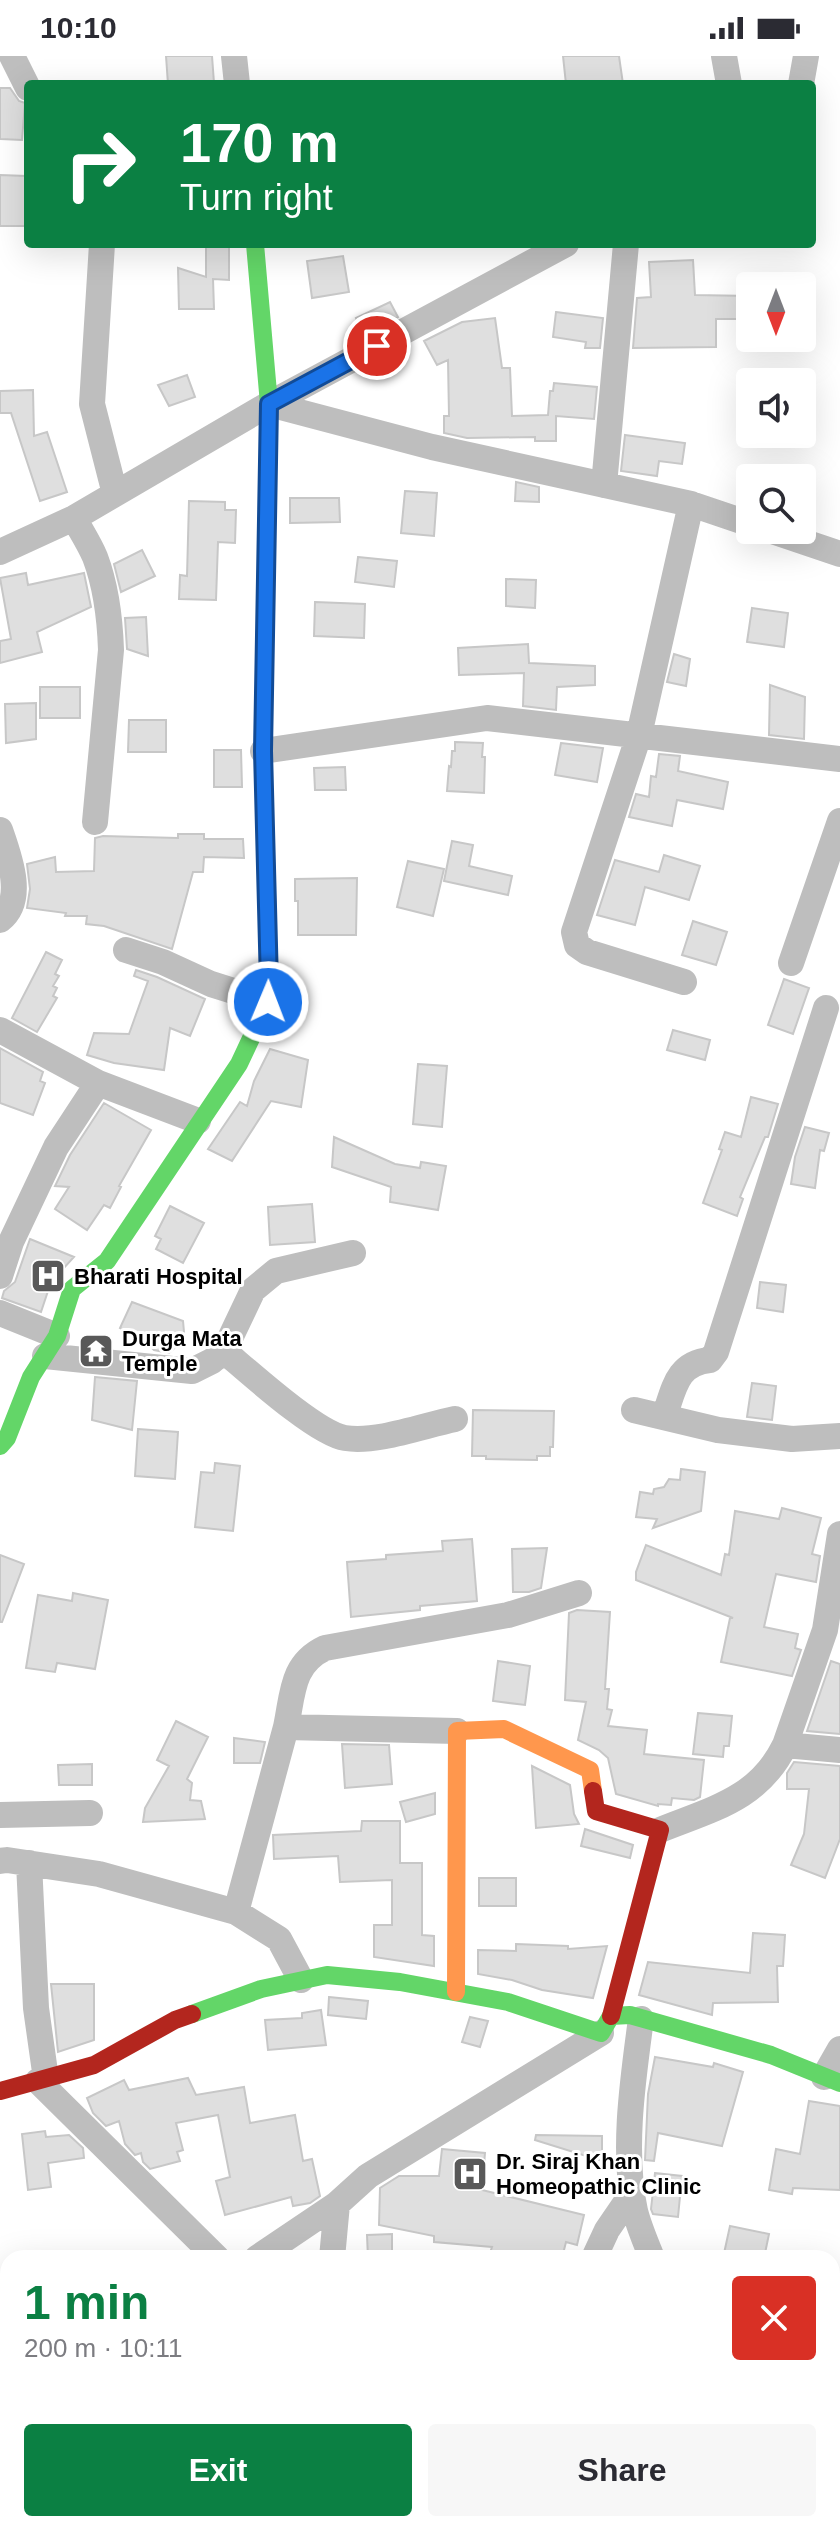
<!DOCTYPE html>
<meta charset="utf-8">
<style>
:root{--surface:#fff;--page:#f7f7f7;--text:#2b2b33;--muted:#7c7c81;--accent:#0b8043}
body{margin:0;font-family:Helvetica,sans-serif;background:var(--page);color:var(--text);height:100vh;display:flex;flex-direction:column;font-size:30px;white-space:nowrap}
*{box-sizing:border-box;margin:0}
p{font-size:26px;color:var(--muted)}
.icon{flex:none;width:44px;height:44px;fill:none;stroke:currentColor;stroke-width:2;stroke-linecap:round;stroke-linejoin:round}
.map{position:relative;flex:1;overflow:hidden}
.panel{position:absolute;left:0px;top:2194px;width:840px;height:282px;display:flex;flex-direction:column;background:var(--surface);border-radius:24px 24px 0 0;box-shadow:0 8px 32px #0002}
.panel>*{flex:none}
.banner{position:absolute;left:24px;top:24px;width:792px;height:168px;border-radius:8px;box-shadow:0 8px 32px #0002;background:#0b8043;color:#fff;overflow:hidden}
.needle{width:52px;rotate:180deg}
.buttons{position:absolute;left:736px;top:216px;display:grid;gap:16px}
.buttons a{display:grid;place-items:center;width:80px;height:80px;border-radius:8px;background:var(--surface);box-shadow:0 8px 32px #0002;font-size:40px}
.pin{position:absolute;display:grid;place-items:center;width:68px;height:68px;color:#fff;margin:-34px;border:4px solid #fff;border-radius:50%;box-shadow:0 2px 8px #0007}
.me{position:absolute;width:88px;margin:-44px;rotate:1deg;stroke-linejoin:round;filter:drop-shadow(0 0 6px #0008)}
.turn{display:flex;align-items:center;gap:28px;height:168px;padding:0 24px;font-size:36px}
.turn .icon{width:104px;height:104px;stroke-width:2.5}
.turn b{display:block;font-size:56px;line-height:68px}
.round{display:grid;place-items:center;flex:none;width:84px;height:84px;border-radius:8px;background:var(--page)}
.overview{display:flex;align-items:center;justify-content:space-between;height:136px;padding:0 24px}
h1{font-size:48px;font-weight:600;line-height:60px;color:var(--accent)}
.button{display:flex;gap:16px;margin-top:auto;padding:16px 24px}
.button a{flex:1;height:92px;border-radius:8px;background:var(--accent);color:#fff;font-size:32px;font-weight:600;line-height:92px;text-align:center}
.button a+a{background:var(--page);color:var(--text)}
.status{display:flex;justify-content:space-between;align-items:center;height:56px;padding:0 40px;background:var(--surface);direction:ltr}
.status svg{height:22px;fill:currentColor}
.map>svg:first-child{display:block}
.building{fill:#dfdfdf;stroke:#c7c7c7;stroke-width:2}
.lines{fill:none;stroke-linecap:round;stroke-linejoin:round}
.street{stroke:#bebebe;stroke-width:26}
.fast{stroke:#63d668;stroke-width:18}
.slow{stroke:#ff974d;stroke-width:18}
.jam{stroke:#b3261e;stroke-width:18}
.route-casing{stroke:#114b97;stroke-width:20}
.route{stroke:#1a73e8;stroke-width:14}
.labels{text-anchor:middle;stroke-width:6;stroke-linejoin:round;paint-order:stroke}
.poi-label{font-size:22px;font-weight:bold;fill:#000;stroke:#fff;text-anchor:start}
</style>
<div class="status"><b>10:10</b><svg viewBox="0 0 49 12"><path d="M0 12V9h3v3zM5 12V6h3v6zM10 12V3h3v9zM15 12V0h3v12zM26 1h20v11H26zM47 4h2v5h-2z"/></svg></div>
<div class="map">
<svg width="840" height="2475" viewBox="0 0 840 2475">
<rect width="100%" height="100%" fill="#fff"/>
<!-- building -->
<path class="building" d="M 166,0 L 212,0 L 214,27 L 168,28 Z
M 563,0 L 619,0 L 623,28 L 566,28 Z
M 0,32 L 10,32 L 19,45 L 25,47 L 22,84 L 0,83 Z
M 0,119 L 26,120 L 26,170 L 0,170 Z
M 206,189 L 229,189 L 229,224 L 213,223 L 214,253 L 179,253 L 178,212 L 206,221 Z
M 343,200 L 349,236 L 312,242 L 307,205 Z
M 693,204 L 695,239 L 750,240 L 750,263 L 716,263 L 716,291 L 633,292 L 637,242 L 651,241 L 649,206 Z
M 390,246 L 398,261 L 364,279 L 356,262 Z
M 556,256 L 603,262 L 600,292 L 585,292 L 586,286 L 553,281 Z
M 495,262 L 502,312 L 510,312 L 512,360 L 548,359 L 550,335 L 553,335 L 554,327 L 597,331 L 594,363 L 556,360 L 556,385 L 535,385 L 535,381 L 467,382 L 444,377 L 444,360 L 449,360 L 448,304 L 437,309 L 424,285 L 462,266 Z
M 187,319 L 195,341 L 169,350 L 158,329 Z
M 33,334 L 34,380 L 47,376 L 67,436 L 40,445 L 11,357 L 0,357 L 0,335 Z
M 625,379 L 685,387 L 682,408 L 659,405 L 657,420 L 621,415 Z
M 516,426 L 539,431 L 539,446 L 515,445 Z
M 405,435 L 437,437 L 434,480 L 401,477 Z
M 290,442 L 339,442 L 340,466 L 290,467 Z
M 189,445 L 225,446 L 225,454 L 236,454 L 235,487 L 218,486 L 216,544 L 179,543 L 180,519 L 187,520 Z
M 142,494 L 155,520 L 121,536 L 114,508 Z
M 358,501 L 397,505 L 394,531 L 355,526 Z
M 26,517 L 28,529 L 84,517 L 91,551 L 37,576 L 42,596 L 0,607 L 0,585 L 11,583 L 0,522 Z
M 506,523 L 536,524 L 535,552 L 506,550 Z
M 315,546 L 365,548 L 364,582 L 314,580 Z
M 752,552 L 788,557 L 784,591 L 747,586 Z
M 146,561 L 148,600 L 127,593 L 125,562 Z
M 528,588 L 529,607 L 595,610 L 595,629 L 557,631 L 556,654 L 523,650 L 524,617 L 459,619 L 458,592 Z
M 674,598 L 690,603 L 686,630 L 667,626 Z
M 770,629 L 805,641 L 804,683 L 769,679 Z
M 40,631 L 80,631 L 80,662 L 40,662 Z
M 36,647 L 36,683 L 6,687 L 5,648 Z
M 129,664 L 166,664 L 166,696 L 128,696 Z
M 455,686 L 483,687 L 482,701 L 485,701 L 484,737 L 447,735 L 449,710 L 451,711 L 452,695 L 455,695 Z
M 561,687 L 603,692 L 597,726 L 555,719 Z
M 214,694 L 241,694 L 242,731 L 214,731 Z
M 659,698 L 680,700 L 678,715 L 728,726 L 723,753 L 677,744 L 672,770 L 629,761 L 636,738 L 649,741 L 651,720 L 656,721 Z
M 345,711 L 346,734 L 315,734 L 314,712 Z
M 178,778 L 204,778 L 204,783 L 243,783 L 244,802 L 204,801 L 203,816 L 193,816 L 172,893 L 104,870 L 86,868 L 87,860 L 65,860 L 66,857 L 27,852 L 30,833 L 27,808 L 55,801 L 56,816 L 94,815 L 95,782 L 103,780 L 178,782 Z
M 452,785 L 473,789 L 469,810 L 512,820 L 508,839 L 444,825 Z
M 664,799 L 700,810 L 689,844 L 645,831 L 635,869 L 597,859 L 615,804 L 659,816 Z
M 408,805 L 444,813 L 433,860 L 397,851 Z
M 357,822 L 356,879 L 298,879 L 298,845 L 295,845 L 295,823 Z
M 693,865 L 727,876 L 716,909 L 682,899 Z
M 46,896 L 62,904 L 55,918 L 59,920 L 53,930 L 57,932 L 53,940 L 57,942 L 37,976 L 12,962 Z
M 136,914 L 157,921 L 205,943 L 190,980 L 170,972 L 164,1014 L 114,1007 L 87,999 L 94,977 L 129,978 L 148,925 L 134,920 Z
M 784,923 L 809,932 L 793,978 L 768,969 Z
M 673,974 L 710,984 L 705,1004 L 667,994 Z
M 0,992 L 43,1016 L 40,1025 L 45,1027 L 33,1059 L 0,1047 Z
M 270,993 L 308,1004 L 301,1051 L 271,1045 L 232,1105 L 208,1093 L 240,1046 L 247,1050 L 254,1025 Z
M 418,1008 L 447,1010 L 442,1071 L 413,1068 Z
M 751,1041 L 778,1048 L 768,1081 L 765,1081 L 740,1141 L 743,1143 L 737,1160 L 703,1147 L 722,1094 L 719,1093 L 725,1076 L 741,1081 Z
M 104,1047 L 151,1074 L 119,1130 L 121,1131 L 110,1152 L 104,1149 L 87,1174 L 55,1153 L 69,1131 L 55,1130 L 70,1099 Z
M 805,1071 L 829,1077 L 824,1095 L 820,1094 L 815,1132 L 791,1128 L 795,1101 Z
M 334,1081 L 395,1108 L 420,1112 L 421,1106 L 446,1110 L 438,1154 L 390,1146 L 391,1131 L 332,1111 Z
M 312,1148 L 315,1186 L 270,1189 L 268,1151 Z
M 170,1150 L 204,1167 L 183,1207 L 156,1193 L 161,1183 L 155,1180 Z
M 30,1183 L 74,1201 L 51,1226 L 41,1256 L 2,1242 L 4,1235 L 15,1226 Z
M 760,1226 L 786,1229 L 783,1256 L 757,1252 Z
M 132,1246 L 183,1265 L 184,1276 L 179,1288 L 169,1297 L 154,1294 L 143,1283 L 120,1272 Z
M 95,1321 L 137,1325 L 132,1374 L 92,1364 Z
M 752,1327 L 776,1330 L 772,1364 L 747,1361 Z
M 473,1354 L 554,1355 L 553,1391 L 550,1391 L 550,1400 L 537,1400 L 537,1404 L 486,1403 L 486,1400 L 472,1400 Z
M 138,1373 L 178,1376 L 175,1423 L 135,1420 Z
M 215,1407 L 240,1410 L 233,1475 L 195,1471 L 201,1416 L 214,1417 Z
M 681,1413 L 705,1416 L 701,1455 L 653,1472 L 657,1463 L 636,1461 L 640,1436 L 653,1438 L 654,1433 L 664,1431 L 669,1423 L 680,1424 Z
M 782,1452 L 821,1462 L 812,1498 L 820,1500 L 816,1526 L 776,1518 L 764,1571 L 798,1578 L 795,1592 L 801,1594 L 792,1620 L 721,1606 L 730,1562 L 733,1562 L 636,1524 L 636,1516 L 646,1489 L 721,1519 L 725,1498 L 729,1499 L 735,1455 L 779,1463 Z
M 472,1483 L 477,1545 L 420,1550 L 420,1554 L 351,1561 L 347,1506 L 386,1503 L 386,1499 L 443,1495 L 442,1485 Z
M 547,1492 L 541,1532 L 529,1536 L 513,1536 L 512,1493 Z
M 0,1499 L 24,1508 L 2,1566 L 0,1566 Z
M 73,1537 L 108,1544 L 95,1613 L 57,1607 L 55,1616 L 26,1612 L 38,1539 L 72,1545 Z
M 577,1554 L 610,1556 L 605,1633 L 609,1633 L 607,1653 L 612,1654 L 608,1670 L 647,1674 L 644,1698 L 704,1704 L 700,1741 L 694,1744 L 672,1742 L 671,1749 L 658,1748 L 658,1750 L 616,1738 L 608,1702 L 599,1694 L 578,1684 L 586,1646 L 565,1644 L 569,1557 Z
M 498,1605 L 530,1610 L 525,1649 L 493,1645 Z
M 831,1605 L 840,1608 L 840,1678 L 807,1675 Z
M 698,1657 L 732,1660 L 729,1690 L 724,1690 L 723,1701 L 693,1698 Z
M 176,1665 L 208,1681 L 187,1723 L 192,1727 L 190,1744 L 201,1745 L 205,1763 L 143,1766 L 145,1752 L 169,1710 L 157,1704 Z
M 234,1682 L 265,1686 L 260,1707 L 234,1707 Z
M 342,1688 L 389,1689 L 392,1728 L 345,1732 Z
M 794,1706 L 840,1710 L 840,1783 L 825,1822 L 791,1809 L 804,1778 L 809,1733 L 787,1733 L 787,1717 Z
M 92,1708 L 92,1729 L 59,1729 L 58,1709 Z
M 532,1710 L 570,1729 L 574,1758 L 579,1768 L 536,1772 Z
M 435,1737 L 435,1758 L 406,1766 L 400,1746 Z
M 362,1765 L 400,1765 L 400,1807 L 422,1807 L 422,1879 L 434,1880 L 434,1910 L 374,1901 L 374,1869 L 392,1869 L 392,1824 L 340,1826 L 338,1800 L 274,1803 L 273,1779 L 361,1775 Z
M 585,1773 L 633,1789 L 630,1802 L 581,1790 Z
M 479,1822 L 516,1822 L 516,1850 L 479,1850 Z
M 753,1877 L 785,1879 L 783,1910 L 777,1910 L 778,1946 L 713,1947 L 712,1959 L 639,1939 L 648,1906 L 750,1917 Z
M 516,1888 L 568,1890 L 568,1893 L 607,1890 L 593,1942 L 542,1934 L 512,1924 L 478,1918 L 478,1894 L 516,1895 Z
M 51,1928 L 94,1928 L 94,1984 L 58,1996 Z
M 329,1941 L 368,1945 L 366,1963 L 328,1959 Z
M 321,1954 L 326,1989 L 268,1994 L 265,1964 L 302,1962 L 302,1957 Z
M 470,1961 L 488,1965 L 480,1991 L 462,1986 Z
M 655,2001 L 713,2011 L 714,2007 L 743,2016 L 722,2090 L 658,2077 L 654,2105 L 645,2104 L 648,2038 Z
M 188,2022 L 196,2039 L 244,2031 L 250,2067 L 295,2059 L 303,2105 L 312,2103 L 320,2140 L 310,2147 L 293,2150 L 291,2141 L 225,2159 L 216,2125 L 230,2121 L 218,2059 L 176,2067 L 183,2094 L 177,2096 L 180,2105 L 150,2113 L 143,2106 L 141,2097 L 135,2099 L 125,2088 L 119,2065 L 106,2070 L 93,2057 L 87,2042 L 124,2024 L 129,2034 Z
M 809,2045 L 840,2050 L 840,2134 L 793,2132 L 792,2138 L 769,2134 L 776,2093 L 800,2098 Z
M 45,2075 L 46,2081 L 69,2079 L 83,2092 L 84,2102 L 48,2107 L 51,2131 L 28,2134 L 22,2078 Z
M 536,2079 L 602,2080 L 602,2105 L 535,2084 Z
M 442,2093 L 485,2097 L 482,2134 L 584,2159 L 577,2189 L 566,2186 L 562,2202 L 506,2202 L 490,2197 L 492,2191 L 434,2186 L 434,2180 L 379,2169 L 380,2132 L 399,2120 L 439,2120 Z
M 655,2117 L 682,2120 L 678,2161 L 653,2158 L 651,2153 Z
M 730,2170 L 769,2178 L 764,2202 L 723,2202 Z
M 392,2178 L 392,2202 L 368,2202 L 367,2179 Z"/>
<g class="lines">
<!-- street -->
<path class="street" d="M 12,0 L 28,32
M 234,0 L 237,28
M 724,0 L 729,28
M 801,28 L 806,0
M 102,188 L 92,348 L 115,438
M 269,348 L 432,391 L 691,448 L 750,468
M 604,429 L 626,188
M 74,462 C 81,475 89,487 95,501 C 106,530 110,563 111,594 L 95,766
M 769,474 L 840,498
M 0,496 L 74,462 L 269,348 L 566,188
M 263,695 L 487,662 L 840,703
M 0,774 C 9,800 26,844 0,864
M 126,894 L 163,906 L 211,928 L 268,946
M 791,907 L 840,765
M 684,926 L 587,896 L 577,889 L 574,876 L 639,679 L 691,448
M 0,974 L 98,1027 L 198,1065
M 0,1220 L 11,1186 L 56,1091 L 98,1027
M 0,1257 L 57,1280
M 224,1295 C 249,1316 317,1378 345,1382 C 377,1387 422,1370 455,1363
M 45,1300 L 192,1315 L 212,1305 L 224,1295 L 253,1234 L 276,1215 L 353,1197
M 634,1354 L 718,1374 L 792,1383 L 840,1380
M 664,1361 C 674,1334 676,1307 710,1304 L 716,1296 L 826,952
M 286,1671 C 293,1638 291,1608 325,1592 L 508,1559 L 579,1537
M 785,1689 L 825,1574 L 840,1478
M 0,1759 L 90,1757
M 660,1774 C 712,1753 759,1743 785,1689 L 840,1694
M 0,1805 L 7,1804 L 99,1818 L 236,1856 L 279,1883 L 301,1924
M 29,1807 L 36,1952 L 46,2023
M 236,1856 L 286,1671 L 457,1675
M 641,1963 C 633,2023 622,2095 635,2155 C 639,2171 646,2187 652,2202
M 824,2021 L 840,1993
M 38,2025 L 217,2202
M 257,2202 L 337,2148 L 368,2120 L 601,1977
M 332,2202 L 337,2148
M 594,2202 L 607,2174 L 633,2136
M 0,2388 L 8,2382
M 445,2468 L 457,2475
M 305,2475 L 306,2468
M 514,2475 L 516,2468
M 640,2475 L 642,2468"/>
<!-- fast -->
<path class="fast" d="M 255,188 L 269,348 L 265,578
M 0,1390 L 7,1382 L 31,1321 L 57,1280 L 72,1233 L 107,1205 L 239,1008 L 268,946 L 268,873
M 192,1958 L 261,1933 L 327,1919 L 400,1926 L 508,1946 L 601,1977 L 611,1960 L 630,1959 L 771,1999 L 840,2027"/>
<!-- slow -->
<path class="slow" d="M 265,578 L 263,695 L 268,873
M 456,1936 L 457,1675 L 504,1673 L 590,1714 L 593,1735"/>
<!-- jam -->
<path class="jam" d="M 593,1735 L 596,1755 L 660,1774 L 611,1960
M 0,2035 L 94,2009 L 175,1964 L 192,1958"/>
</g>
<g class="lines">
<!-- route casing -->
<g class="route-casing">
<path id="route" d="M 268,946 L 269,928 L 263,695 L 269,348 L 377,290"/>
</g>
<!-- route -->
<use href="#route" class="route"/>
</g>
<!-- icons -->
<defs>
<g id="hospital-square" transform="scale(1.8)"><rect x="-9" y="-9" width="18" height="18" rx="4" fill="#595959" stroke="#fff"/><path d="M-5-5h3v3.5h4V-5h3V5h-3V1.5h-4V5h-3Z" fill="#fff"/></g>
<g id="temple-square" transform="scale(1.8)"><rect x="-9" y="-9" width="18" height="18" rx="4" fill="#595959" stroke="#fff"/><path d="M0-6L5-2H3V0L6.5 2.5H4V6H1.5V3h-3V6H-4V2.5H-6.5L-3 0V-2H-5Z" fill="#fff"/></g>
</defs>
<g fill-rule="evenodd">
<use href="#hospital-square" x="48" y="1220"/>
<use href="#temple-square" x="96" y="1295"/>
<use href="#hospital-square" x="470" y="2118"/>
</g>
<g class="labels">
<!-- poi labels -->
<g class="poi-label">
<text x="74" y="1228">Bharati Hospital</text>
<text x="122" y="1290">Durga Mata<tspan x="122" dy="25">Temple</tspan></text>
<text x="496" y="2113">Dr. Siraj Khan<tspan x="496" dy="25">Homeopathic Clinic</tspan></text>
</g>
</g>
</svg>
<div class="buttons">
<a><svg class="needle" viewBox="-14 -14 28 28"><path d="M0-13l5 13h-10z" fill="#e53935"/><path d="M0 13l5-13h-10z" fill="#7c7c81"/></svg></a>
<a><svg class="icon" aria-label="sound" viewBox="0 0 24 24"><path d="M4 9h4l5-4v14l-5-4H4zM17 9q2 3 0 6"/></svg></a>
<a><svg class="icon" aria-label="search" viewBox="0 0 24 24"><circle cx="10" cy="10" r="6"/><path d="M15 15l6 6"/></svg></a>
</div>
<div class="pin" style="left:377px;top:290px;background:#d93025"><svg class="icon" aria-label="arrive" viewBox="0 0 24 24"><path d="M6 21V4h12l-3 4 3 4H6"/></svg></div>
<svg class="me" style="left:268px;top:946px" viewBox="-20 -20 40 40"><circle r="17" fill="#1a73e8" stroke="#fff" stroke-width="3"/><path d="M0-11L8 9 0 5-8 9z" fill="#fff"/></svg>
<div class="banner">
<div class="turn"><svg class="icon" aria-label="right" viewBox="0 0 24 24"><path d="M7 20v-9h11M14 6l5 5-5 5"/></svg><div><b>170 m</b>Turn right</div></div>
</div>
<section class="panel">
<div class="overview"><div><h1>1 min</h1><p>200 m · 10:11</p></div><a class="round" style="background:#d93025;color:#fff"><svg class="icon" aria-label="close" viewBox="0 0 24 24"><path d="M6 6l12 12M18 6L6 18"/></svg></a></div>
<div class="button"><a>Exit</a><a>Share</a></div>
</section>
</div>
